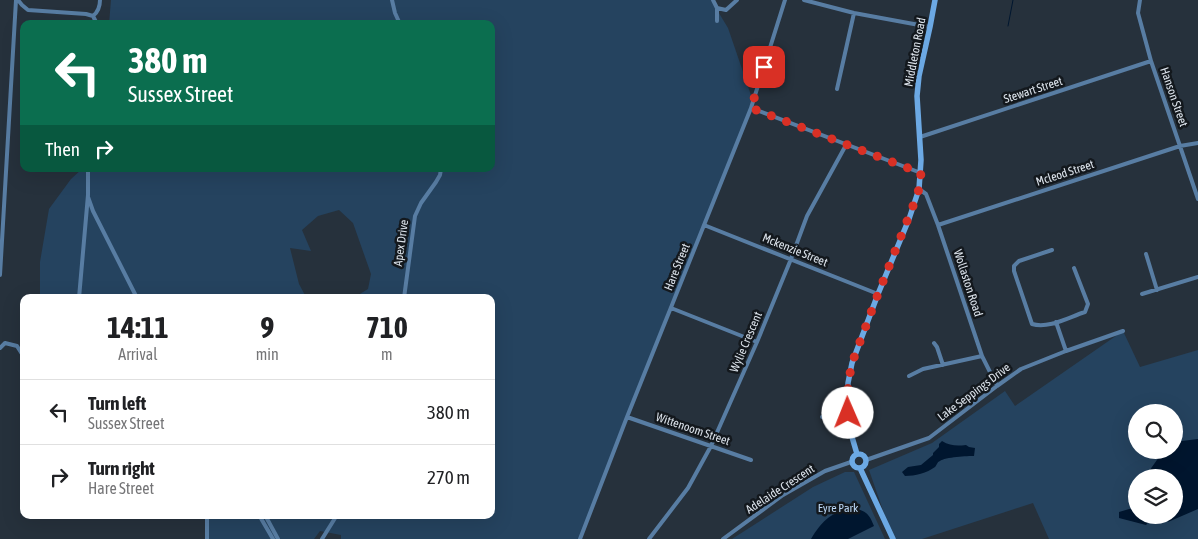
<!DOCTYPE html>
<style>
:root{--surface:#fff;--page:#f2f2f2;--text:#202124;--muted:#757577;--line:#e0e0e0}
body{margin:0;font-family:"Asap Condensed",sans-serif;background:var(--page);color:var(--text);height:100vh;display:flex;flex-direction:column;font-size:19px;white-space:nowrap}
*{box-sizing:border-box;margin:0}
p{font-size:16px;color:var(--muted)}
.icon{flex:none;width:28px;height:28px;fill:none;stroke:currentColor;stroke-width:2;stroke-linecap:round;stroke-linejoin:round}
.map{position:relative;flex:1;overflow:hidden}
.sheet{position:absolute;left:20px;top:294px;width:475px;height:225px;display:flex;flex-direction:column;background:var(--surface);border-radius:10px;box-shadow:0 5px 20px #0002}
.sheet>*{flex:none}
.top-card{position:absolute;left:20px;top:20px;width:475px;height:152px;border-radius:10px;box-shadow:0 5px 20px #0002;background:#0b6e4f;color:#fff;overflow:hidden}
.tools{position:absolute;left:1128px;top:404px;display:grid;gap:10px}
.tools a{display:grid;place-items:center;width:55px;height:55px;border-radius:50%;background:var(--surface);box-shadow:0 5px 20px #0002;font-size:25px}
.pin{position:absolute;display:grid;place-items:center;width:42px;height:42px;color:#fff;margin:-21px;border-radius:10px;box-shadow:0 2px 8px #0006}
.me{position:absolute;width:55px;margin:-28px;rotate:359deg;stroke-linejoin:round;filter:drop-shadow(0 0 4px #0008)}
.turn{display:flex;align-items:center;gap:18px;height:105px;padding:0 25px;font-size:22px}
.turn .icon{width:65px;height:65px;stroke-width:2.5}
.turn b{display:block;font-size:35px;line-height:42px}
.then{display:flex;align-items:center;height:48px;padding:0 25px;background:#0003;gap:10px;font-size:19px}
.eta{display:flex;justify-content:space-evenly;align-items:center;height:85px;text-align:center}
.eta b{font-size:30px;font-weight:700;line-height:35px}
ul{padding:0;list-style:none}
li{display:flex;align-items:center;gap:15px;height:65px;padding:0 25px;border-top:1px solid var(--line)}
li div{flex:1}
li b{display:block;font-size:19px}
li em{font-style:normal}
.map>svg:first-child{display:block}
.green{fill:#25435f;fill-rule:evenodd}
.water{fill:#00162f}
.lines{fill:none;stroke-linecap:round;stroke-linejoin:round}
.stream{stroke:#00162f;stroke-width:1}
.minor{stroke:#587da3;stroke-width:4}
.secondary{stroke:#6ca9e4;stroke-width:5.5}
.route{stroke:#d93025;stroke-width:9;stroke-dasharray:0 16.2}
.labels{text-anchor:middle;stroke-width:5;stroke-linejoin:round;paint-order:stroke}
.street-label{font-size:12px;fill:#dce3eb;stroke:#13181d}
.park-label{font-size:12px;fill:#bbd7f5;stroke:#13181d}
</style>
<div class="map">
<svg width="1198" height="539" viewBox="0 0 1198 539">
<rect width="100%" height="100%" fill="#26313c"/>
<!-- green -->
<path class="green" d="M 111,0 L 711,0 L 728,28 L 753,101 L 704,225 L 669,307 L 627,420 L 580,539 L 341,539 L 341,535 L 320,531 L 314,539 L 207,539 L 209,515 L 491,515 L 491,298 L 355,297 L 368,289 L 371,274 L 353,223 L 339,210 L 318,216 L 302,230 L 311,251 L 290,248 L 299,284 L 306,297 L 40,298 L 40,262 L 49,209 L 71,179 L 82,169 L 491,169 L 491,24 L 109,24 Z
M 1123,331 L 1140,367 L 1198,350 L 1198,539 L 1049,539 L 1033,503 L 922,539 L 893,539 L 869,470 L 932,443 L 1005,391 L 1015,406 ZM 1136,412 L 1174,412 L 1174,450 L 1136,450 ZM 1136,478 L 1174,478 L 1174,515 L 1136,515 Z
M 845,472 L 854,472 L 885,539 L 732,539 L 813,487 Z"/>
<!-- water -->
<path class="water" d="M 1198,439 L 1198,509 L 1168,522 L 1169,519 L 1162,515 L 1174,515 L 1174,478 L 1151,477 L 1147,474 L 1164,450 L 1174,450 L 1174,442 Z
M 942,441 C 950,446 957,446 966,445 L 969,447 L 975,448 L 974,456 C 968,456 945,457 940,461 C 937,462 937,465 935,467 C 927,473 915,476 905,476 L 902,472 L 908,467 L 921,465 L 933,455 L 933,453 L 939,447 L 939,444 Z
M 1136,507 L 1136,515 L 1159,515 L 1152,518 L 1146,525 L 1119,518 L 1119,512 Z
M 847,508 C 863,510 868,510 874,526 L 848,539 L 811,539 C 822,521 828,516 847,508 Z"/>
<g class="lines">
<!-- stream -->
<path class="stream" d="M 1008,26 L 1013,0"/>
<!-- minor -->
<path class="minor" d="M 18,0 L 22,5 L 28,10 L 86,14 L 93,16
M 392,0 L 395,13 L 400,24
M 713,0 L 717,8
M 804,0 L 854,13 L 930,27
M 1140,0 L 1138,13 L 1151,61 L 1198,199
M 717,8 L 726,10 L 737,0
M 93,16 C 98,12 100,7 100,0
M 93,16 L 97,24
M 717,21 L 717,8
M 837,89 L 854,13
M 751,108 L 921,173
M 920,137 L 1151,61
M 919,189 L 926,194 L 938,225 L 982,356 L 997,386
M 88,197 L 93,211 L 137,298
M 704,225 L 878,294
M 938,225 L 1180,146 L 1198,143
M 1052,250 L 1019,261 L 1014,266 L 1014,271 L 1032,324 C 1049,329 1069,317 1085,312 L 1088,304 L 1074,268
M 1146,254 L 1157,290
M 0,275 L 16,0
M 1142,294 L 1198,277
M 79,298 L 88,195 L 88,169
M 404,298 L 415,216 L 421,203 L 436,182 L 440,175 L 441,169
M 671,308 L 757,342
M 1056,322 L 1066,351
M 934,343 L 937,347 L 943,365
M 0,348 L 5,343 L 17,346 L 22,354 L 24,359
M 909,376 L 923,369 L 982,356
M 627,417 L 751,460
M 822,417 L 848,413
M 866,460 L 929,438 L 997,386 L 1021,369 L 1066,351 L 1123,331
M 207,515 L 207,539
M 259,515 L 273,539
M 265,515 L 278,539
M 322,539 L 337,515
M 580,539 L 627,417 L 751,108 L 785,0
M 649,539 L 688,488 L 711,446 L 757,342 L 791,259 L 807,216 L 846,145
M 723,539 L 783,495 L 825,471 L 851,462"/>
<!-- secondary -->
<path class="secondary" d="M852 461a7 7 0 1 1 14 0a7 7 0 1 1-14 0Z
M 857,454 L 852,437 L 848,413 L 848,383 L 852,363 L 878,294 L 909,219 L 919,189 L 921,160 L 917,96 L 919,76 L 930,27 L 935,0
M 860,468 L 893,539"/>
</g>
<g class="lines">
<!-- route -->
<path class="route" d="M 764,67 L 751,108 L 921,173 L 919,189 L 915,201 L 878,294 L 852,363 L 848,384 L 848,413"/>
</g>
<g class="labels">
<!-- street labels -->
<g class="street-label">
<text transform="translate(915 52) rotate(-79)" y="4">Middleton Road</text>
<text transform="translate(1033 90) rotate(-18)" y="4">Stewart Street</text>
<text transform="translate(1174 97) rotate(71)" y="4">Hanson Street</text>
<text transform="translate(1065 173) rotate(-18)" y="4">Mcleod Street</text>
<text transform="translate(401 243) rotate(-82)" y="4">Apex Drive</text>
<text transform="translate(795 250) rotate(22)" y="4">Mckenzie Street</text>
<text transform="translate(677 267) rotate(-68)" y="4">Hare Street</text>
<text transform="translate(968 283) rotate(72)" y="4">Wollaston Road</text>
<text transform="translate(746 342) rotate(-67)" y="4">Wylie Crescent</text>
<text transform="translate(974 392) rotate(-37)" y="4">Lake Seppings Drive</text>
<text transform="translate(693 429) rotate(19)" y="4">Wittenoom Street</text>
<text transform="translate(780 489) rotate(-33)" y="4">Adelaide Crescent</text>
</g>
<!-- park labels -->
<g class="park-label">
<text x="838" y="512">Eyre Park</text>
</g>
</g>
</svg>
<div class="tools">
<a><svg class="icon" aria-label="search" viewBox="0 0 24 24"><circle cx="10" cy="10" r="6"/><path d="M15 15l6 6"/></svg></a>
<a><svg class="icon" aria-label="layers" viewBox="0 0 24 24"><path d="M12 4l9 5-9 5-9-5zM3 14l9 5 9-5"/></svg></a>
</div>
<div class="pin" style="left:764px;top:67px;background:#d93025"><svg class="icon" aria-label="arrive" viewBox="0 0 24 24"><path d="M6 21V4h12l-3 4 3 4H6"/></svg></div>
<svg class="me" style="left:848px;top:413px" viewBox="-20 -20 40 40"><circle r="19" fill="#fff"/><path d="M0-13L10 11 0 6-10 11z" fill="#d93025"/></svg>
<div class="top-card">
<div class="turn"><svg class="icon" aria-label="left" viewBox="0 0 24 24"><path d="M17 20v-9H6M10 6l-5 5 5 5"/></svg><div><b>380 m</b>Sussex Street</div></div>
<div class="then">Then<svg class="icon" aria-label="right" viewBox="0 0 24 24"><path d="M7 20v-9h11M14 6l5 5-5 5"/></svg></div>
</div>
<section class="sheet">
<div class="eta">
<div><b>14:11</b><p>Arrival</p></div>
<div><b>9</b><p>min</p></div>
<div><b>710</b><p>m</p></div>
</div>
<ul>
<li><svg class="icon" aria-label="left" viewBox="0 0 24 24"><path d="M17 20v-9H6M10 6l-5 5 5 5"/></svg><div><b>Turn left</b><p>Sussex Street</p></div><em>380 m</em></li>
<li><svg class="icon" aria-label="right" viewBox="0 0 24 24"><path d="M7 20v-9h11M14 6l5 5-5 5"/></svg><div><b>Turn right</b><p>Hare Street</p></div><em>270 m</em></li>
</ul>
</section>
</div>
